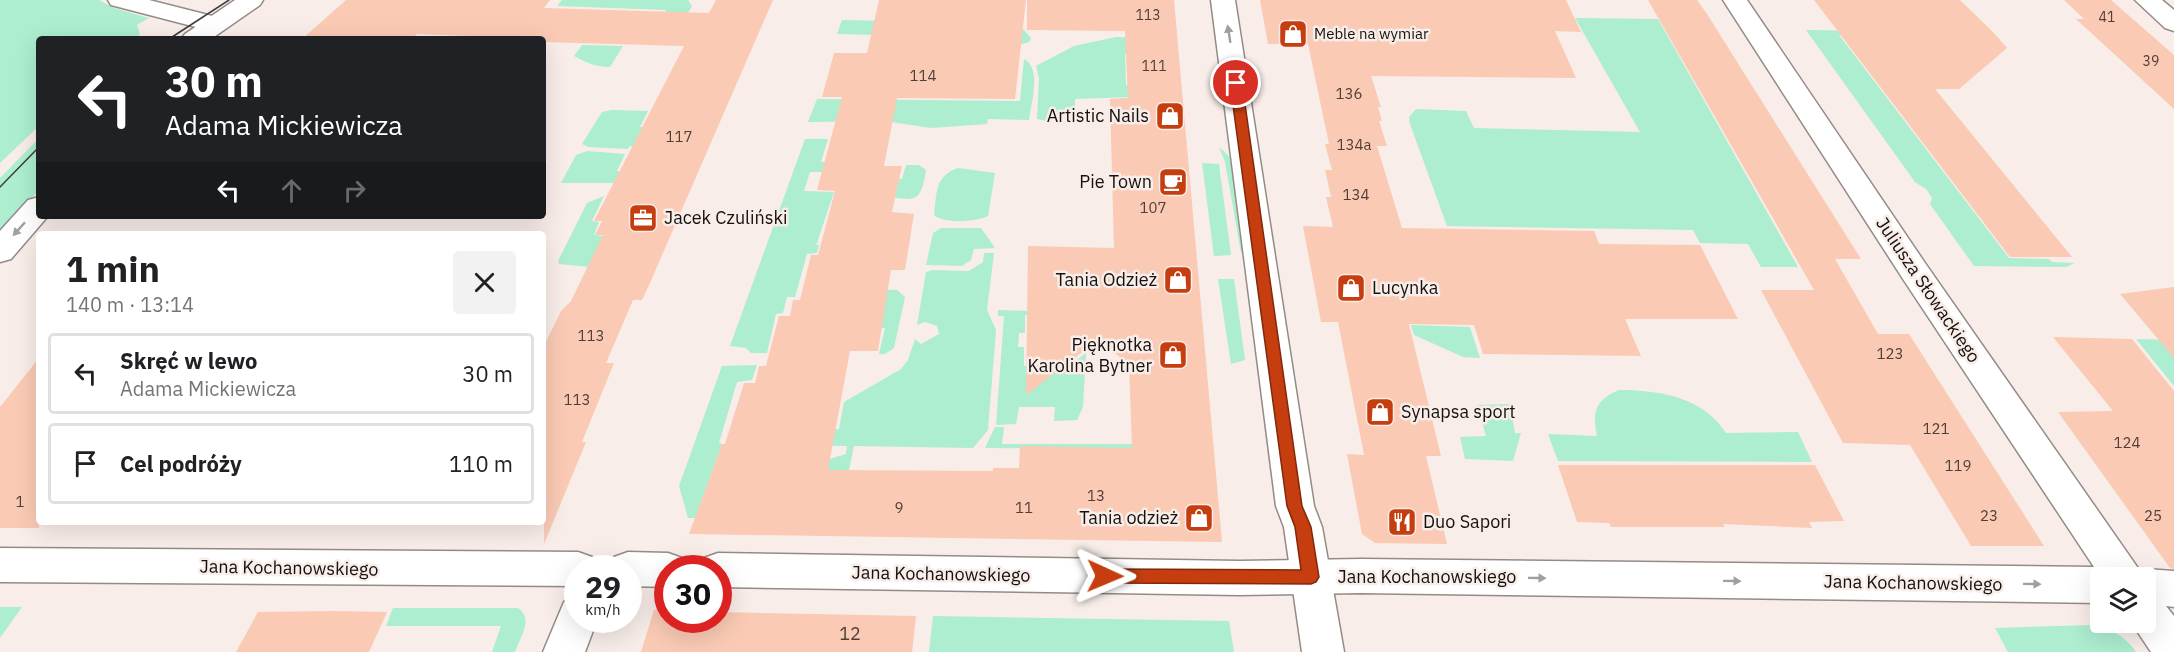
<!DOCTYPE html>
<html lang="pl">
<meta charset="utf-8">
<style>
:root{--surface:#fff;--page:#f2f2f2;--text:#202124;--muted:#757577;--line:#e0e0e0}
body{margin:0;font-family:"IBM Plex Sans",sans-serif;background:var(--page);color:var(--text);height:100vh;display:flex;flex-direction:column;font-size:22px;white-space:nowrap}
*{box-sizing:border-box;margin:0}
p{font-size:20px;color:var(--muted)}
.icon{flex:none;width:33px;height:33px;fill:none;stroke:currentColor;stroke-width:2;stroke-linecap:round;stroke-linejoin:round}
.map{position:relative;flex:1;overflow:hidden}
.panel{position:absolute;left:36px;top:231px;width:510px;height:294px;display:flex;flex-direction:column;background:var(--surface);border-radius:6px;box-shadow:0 6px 24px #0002}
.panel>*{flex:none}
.top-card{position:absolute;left:36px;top:36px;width:510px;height:183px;border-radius:6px;box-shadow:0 6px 24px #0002;background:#202124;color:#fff;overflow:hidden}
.buttons{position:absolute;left:2090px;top:567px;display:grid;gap:12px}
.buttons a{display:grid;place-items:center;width:66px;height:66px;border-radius:6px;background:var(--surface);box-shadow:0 6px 24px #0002;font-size:30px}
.speed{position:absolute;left:564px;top:555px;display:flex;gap:12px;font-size:30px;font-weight:700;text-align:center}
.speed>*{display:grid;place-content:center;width:78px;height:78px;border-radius:50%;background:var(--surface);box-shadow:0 6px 24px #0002;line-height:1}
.speed small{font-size:15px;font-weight:400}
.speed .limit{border:9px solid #d22;background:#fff;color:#111}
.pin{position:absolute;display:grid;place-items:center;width:51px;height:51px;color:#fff;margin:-26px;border:3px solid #fff;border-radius:50%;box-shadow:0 2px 6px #0007}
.me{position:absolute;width:66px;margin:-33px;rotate:91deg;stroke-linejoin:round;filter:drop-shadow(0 0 4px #0008)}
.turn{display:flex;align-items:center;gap:21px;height:126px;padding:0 30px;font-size:27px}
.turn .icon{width:78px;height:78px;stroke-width:2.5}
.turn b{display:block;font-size:42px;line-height:51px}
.lanes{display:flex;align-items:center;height:57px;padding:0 30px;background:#0003;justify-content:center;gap:30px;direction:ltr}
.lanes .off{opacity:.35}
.round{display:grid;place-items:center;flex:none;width:63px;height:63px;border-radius:6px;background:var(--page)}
.head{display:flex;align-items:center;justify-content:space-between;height:102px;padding:0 30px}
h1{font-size:36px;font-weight:800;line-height:45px}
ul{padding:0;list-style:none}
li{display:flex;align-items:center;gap:18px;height:81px;margin:0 12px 9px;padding:0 18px;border:3px solid var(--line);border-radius:6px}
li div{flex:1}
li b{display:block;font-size:22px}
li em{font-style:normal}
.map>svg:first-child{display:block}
.green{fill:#aceecf}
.building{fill:#facab4}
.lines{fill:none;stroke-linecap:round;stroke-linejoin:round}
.street-casing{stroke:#958b86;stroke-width:3}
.secondary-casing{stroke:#958b86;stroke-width:3}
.primary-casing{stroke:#958b86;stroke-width:3}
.street{fill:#fff;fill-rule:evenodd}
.secondary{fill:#fff;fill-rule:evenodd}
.primary{fill:#fff;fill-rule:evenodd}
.tram{stroke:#3f3b38;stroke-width:1.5}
.oneway{fill:#a1a09f}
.route{fill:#c63e10;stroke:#81280a;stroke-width:1.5}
.labels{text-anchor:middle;stroke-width:5;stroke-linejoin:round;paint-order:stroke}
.far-number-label{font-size:14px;fill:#4e3f38}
.far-poi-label{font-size:15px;fill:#14110f;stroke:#f8ede8;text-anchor:start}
.number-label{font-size:15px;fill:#4e3f38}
.poi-label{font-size:18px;fill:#14110f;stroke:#f8ede8;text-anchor:end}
.street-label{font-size:18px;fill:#14110f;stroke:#f8ede8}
.near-number-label{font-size:18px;fill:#4e3f38}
</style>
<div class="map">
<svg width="2174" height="652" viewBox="0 0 2174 652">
<rect width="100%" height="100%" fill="#f8ede8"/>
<!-- green -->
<path class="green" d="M 0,0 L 99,0 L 114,8 L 149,18 L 137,25 L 140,34 L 135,39 L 39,39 L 39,126 L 0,163 Z
M 562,0 L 688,0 L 692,6 L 687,15 L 664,15 L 666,10 L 557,6 Z
M 1575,18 L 1658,19 L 1798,267 L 1761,267 L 1748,244 L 1700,243 L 1693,230 L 1447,226 L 1410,124 L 1409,117 L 1416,109 L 1466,111 L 1474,128 L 1640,132 Z
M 842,20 L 992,23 L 1023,29 L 1031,38 L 1029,42 L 1019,45 L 920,36 L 837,34 Z
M 1806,30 L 1881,31 L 1890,35 L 1839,35 L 2009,258 L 2049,259 L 2052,262 L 2075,263 L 2066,267 L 1974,266 L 1930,204 L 1932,198 L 1926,189 L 1915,182 Z
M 1116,37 L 1174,38 L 1125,54 L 1126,85 L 1132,85 L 1132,97 L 1075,99 L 1075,109 L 1066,109 L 1065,115 L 1048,115 L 1047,121 L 1037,119 L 1039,78 L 1036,66 L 1074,46 Z
M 582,45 L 623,46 L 610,67 C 596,67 587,63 574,56 Z
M 1024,59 C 1042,68 1031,104 1029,120 L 988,119 L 987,124 L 931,128 L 885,121 L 808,122 L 817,99 L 1020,101 Z
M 612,110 L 648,111 L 640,127 L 647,128 L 637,147 L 630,146 L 628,149 L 588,147 L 582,144 L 602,112 Z
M 39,138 L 39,190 L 0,233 L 0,178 Z
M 805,139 L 828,139 L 821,162 L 826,162 L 823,172 L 810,172 L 804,191 L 834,192 L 817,243 L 816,245 L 819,245 L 817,253 L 807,254 L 795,297 L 787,297 L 783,313 L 776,314 L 767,353 L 751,353 L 746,348 L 730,346 Z
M 1219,147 L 1229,156 L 1234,165 L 1245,246 L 1241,253 L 1225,162 Z
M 587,151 L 625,154 L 617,171 L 624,172 L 618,183 L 561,183 L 576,155 Z
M 1202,163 L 1219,164 L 1231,255 L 1214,256 Z
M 906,165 L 919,165 L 926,170 C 920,211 910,196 879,197 L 883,179 L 902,179 Z
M 958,168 L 995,173 L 988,216 C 977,222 943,224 934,215 C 937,194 934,176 958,168 Z
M 604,196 L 592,221 L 599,222 L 594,235 L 614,237 L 590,267 L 559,264 L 558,261 L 587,203 Z
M 941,228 L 981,228 L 995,248 L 974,249 L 971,260 L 962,266 L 926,265 L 933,233 Z
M 984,253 L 994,253 L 987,310 L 996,330 L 988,430 L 973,448 L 854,446 L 848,475 L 804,467 L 846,454 L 847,446 L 798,445 L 802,430 L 839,429 L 844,402 L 901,369 L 908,360 L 915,339 L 921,344 L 939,334 L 937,326 L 925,322 L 917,325 L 926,272 L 933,270 L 969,271 L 983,262 Z
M 1218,279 L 1234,279 L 1245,360 L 1231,364 Z
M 873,289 L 897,290 L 905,297 L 894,348 L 885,354 L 879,354 L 885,328 L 852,328 Z
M 998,310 L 1028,311 L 1028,315 L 1025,315 L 1025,333 L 1019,333 L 1018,347 L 1024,347 L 1024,366 L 1069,366 L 1086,353 L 1083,407 L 1077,420 L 1054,421 L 1055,407 L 1019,407 L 1016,424 L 996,425 L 1004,316 L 998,316 Z
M 1411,325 L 1470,327 L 1480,358 L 1463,357 L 1414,335 Z
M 2136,339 L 2174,340 L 2174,386 Z
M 757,365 L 752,380 L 737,382 L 719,443 L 722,444 L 695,518 L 688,518 L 679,486 L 722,366 Z
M 1619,390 C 1659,390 1703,397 1726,433 L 1798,432 L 1812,462 L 1558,461 L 1548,434 L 1597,436 C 1592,412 1595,400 1619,390 Z
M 1510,404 L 1515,433 L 1521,433 L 1513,461 L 1465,459 L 1460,437 L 1486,436 L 1477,405 Z
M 995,427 L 1004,427 L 1002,444 L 1138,444 L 1153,449 L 985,448 Z
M 0,607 L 22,607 L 0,638 Z
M 393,608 L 518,608 C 534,619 520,637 515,652 L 492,652 L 501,626 L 386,626 Z
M 933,616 L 1229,621 L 1234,652 L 929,652 Z
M 2092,625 C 2111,628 2125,636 2136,652 L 2008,652 L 1995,628 Z"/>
<!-- building -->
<path class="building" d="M 346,0 L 550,0 L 544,8 L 709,13 L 716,0 L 773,0 L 649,285 L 642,300 L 633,300 L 606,363 L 614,363 L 582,442 L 586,442 L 544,544 L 543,348 L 561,311 L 571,301 L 603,235 L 595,235 L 602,221 L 594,221 L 684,46 L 543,42 L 543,39 L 417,34 L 413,39 L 302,39 Z
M 879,0 L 1026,0 L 1015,99 L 897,98 L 884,166 L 902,166 L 892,212 L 914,214 L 905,270 L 891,270 L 878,351 L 850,351 L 828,470 L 993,471 L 993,468 L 1019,468 L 1020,446 L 1132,448 L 1129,364 L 1098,340 L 1026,395 L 1028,246 L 1114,248 L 1110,99 L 1128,98 L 1125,31 L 1027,30 L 1027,0 L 1174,0 L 1222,542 L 689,534 L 722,444 L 725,444 L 744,383 L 755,383 L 759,366 L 766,366 L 779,316 L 790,316 L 793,300 L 800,300 L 811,255 L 818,255 L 835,191 L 817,190 L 842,97 L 822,97 L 834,53 L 867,53 Z
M 1260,0 L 1566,0 L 1581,32 L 1555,31 L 1576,78 L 1371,76 L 1381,107 L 1378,107 L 1382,121 L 1379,121 L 1387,146 L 1377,146 L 1402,228 L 1594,231 L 1599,244 L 1700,245 L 1738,319 L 1625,319 L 1641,356 L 1483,354 L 1474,325 L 1409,324 L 1441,456 L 1426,456 L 1447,544 L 1375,543 L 1362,534 L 1347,454 L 1364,455 L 1338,322 L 1321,322 L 1303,226 L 1333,227 L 1326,197 L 1331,197 L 1325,170 L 1332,170 L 1325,144 L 1329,144 L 1308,44 L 1268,44 Z
M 1648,0 L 1697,0 L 1707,14 L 1861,259 L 1835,259 L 1878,334 L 1909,334 L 2044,546 L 1971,546 L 1910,445 L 1843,443 L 1761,290 L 1814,290 Z
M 1814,0 L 1960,0 L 1993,32 L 2007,48 L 1959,89 L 1935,89 L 2072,257 L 2010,257 Z
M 2064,0 L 2111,0 L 2174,55 L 2174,109 L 2076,19 L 2084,19 Z
M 2174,287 L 2174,358 L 2120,294 Z
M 2053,337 L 2132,339 L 2174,391 L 2174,569 L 2170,568 L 2058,412 L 2113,411 Z
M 39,358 L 39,528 L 0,528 L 0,407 Z
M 1558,465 L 1815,465 L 1844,521 L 1809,522 L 1812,528 L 1723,524 L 1725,527 L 1611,527 L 1609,523 L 1577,522 Z
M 654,610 L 668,610 L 668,620 L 718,620 L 718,612 L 916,616 L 912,652 L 641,652 Z
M 258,612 L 334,611 L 387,612 L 369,652 L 236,652 Z"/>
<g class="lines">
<!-- street casing -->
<g class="street-casing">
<path id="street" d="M 108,0 L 149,0 L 224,19 L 228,24 L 224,29 L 215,32 L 111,5 Z
M 1723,0 L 1747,0 L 1925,263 L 2140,571 L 2145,569 L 2174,571 L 2174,607 L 2166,606 L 2174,616 L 2174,652 L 2151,652 L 2131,622 L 2145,622 L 2145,578 L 2100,578 L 2100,603 L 1361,593 L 1239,595 L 718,587 L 718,568 L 699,568 L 704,558 L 718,553 L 1239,561 L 1361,559 L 2094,567 L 1903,279 Z
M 0,548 L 578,552 L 592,557 L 597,568 L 578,568 L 578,586 L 0,582 Z
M 628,552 L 668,553 L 682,558 L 687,568 L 668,568 L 668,587 L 628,586 L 628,568 L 609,568 L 614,557 Z
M 578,597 L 578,620 L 597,620 L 585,652 L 543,652 L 564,602 Z"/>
</g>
<!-- secondary casing -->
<g class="secondary-casing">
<path id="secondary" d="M 235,0 L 263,0 L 260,5 L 211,39 L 181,39 L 185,34 Z
M 1211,0 L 1235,0 L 1314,506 L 1322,527 L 1344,652 L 1302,652 L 1284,527 L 1276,506 Z
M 39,197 L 39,216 L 48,216 L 11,259 L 0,262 L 0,231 L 28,200 Z"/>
</g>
<!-- primary casing -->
<g class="primary-casing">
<path id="primary" d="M 2135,0 L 2162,0 L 2174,10 L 2174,31 L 2165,28 Z"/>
</g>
<!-- street -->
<use href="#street" class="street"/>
<!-- secondary -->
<use href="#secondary" class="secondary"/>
<!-- primary -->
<use href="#primary" class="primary"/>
<!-- tram -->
<path class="tram" d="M 169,39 L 229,0
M 0,187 L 39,147"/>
</g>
<!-- one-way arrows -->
<defs><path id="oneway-solid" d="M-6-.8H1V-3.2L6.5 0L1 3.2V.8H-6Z" transform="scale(1.5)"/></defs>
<g class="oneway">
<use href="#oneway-solid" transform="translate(1229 34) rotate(-99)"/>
<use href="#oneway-solid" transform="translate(19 229) rotate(132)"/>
<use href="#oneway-solid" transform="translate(1537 578) rotate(1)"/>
<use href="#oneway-solid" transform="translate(1732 581) rotate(1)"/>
<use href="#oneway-solid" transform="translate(2032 584) rotate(1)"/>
</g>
<!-- route -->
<path class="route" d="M 1236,80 L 1242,83 L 1302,506 L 1311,527 L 1319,577 L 1316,582 L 1311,584 L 1105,583 L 1099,581 L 1097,576 L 1099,571 L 1105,569 L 1301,570 L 1295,527 L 1287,506 L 1230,83 Z"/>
<!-- icons -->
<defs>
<g id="shop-square" transform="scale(1.5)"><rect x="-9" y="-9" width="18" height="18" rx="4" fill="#c63e10" stroke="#f8ede8"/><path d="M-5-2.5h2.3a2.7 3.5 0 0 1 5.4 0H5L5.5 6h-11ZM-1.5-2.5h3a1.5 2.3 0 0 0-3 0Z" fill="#fff"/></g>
<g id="cafe-square" transform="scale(1.5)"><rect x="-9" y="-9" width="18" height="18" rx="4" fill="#c63e10" stroke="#f8ede8"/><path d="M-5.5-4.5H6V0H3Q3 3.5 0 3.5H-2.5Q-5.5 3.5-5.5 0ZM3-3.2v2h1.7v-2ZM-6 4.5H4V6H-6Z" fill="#fff"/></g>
<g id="office-square" transform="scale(1.5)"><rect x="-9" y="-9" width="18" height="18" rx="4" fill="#c63e10" stroke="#f8ede8"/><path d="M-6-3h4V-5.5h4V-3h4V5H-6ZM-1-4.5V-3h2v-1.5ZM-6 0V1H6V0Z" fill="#fff"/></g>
<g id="restaurant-square" transform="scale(1.5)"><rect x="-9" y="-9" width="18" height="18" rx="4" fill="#c63e10" stroke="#f8ede8"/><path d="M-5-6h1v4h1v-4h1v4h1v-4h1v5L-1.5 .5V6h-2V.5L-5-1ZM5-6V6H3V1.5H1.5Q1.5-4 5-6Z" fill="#fff"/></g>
</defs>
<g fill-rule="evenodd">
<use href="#shop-square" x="1293" y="34"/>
<use href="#shop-square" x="1170" y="116"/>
<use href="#cafe-square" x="1173" y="182"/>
<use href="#office-square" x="643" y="218"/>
<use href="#shop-square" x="1178" y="280"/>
<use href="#shop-square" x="1351" y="288"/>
<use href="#shop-square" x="1173" y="355"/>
<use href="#shop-square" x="1380" y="412"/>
<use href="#shop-square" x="1199" y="518"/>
<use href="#restaurant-square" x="1402" y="522"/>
</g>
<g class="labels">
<!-- far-number labels -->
<g class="far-number-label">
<text x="1148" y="20">113</text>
<text x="2107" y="22">41</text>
<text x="2151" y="66">39</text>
<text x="1154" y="71">111</text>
</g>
<!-- far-poi labels -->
<g class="far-poi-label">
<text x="1314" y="39">Meble na wymiar</text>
</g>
<!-- number labels -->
<g class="number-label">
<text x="923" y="81">114</text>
<text x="1349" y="99">136</text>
<text x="679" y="142">117</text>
<text x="1354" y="150">134a</text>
<text x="1356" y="200">134</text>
<text x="1153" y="213">107</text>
<text x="591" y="341">113</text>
<text x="1890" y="359">123</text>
<text x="577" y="405">113</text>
<text x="1936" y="434">121</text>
<text x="2127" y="448">124</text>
<text x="1958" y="471">119</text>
<text x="1096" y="501">13</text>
<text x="20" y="507">1</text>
<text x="899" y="513">9</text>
<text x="1024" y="513">11</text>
<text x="1989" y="521">23</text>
<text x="2153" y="521">25</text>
</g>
<!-- poi labels -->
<g class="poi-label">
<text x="1149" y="122">Artistic Nails</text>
<text x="1152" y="188">Pie Town</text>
<text x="664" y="224" text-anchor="start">Jacek Czuliński</text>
<text x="1157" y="286">Tania Odzież</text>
<text x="1372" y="294" text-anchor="start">Lucynka</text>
<text x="1152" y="351">Pięknotka<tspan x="1152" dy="21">Karolina Bytner</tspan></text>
<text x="1401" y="418" text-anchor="start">Synapsa sport</text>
<text x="1178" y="524">Tania odzież</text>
<text x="1423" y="528" text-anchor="start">Duo Sapori</text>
</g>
<!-- street labels -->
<g class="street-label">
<text transform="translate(1928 290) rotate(56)" y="6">Juliusza Słowackiego</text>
<text transform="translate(289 568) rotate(1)" y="6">Jana Kochanowskiego</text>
<text transform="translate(941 574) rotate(1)" y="6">Jana Kochanowskiego</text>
<text x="1427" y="583">Jana Kochanowskiego</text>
<text transform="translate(1913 583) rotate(1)" y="6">Jana Kochanowskiego</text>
</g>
<!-- near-number labels -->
<g class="near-number-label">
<text x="850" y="640">12</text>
</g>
</g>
</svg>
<div class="buttons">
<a><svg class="icon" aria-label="layers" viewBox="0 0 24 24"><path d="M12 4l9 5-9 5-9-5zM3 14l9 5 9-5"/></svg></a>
</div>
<div class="speed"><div>29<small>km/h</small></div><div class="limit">30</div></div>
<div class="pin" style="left:1236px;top:83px;background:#d93025"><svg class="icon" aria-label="arrive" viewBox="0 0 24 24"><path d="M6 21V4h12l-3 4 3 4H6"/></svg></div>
<svg class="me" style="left:1105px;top:576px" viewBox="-20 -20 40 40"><path d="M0-17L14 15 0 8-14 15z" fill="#c63e10" stroke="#fff" stroke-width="4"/></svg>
<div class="top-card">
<div class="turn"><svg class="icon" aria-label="left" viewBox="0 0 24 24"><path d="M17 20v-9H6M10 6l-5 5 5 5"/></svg><div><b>30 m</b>Adama Mickiewicza</div></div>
<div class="lanes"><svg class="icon" aria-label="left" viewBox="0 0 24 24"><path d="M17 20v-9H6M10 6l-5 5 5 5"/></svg><svg class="icon off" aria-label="ahead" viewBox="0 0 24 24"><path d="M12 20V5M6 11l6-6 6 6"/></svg><svg class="icon off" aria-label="right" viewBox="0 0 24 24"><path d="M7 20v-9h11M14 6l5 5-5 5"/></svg></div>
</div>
<section class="panel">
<div class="head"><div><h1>1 min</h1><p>140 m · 13:14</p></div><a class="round"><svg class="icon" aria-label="close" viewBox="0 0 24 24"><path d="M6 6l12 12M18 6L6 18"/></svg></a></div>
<ul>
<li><svg class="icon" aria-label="left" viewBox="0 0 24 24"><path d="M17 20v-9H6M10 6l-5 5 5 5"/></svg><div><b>Skręć w lewo</b><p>Adama Mickiewicza</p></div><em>30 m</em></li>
<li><svg class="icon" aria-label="arrive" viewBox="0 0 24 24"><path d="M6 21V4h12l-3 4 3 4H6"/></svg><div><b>Cel podróży</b></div><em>110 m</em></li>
</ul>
</section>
</div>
